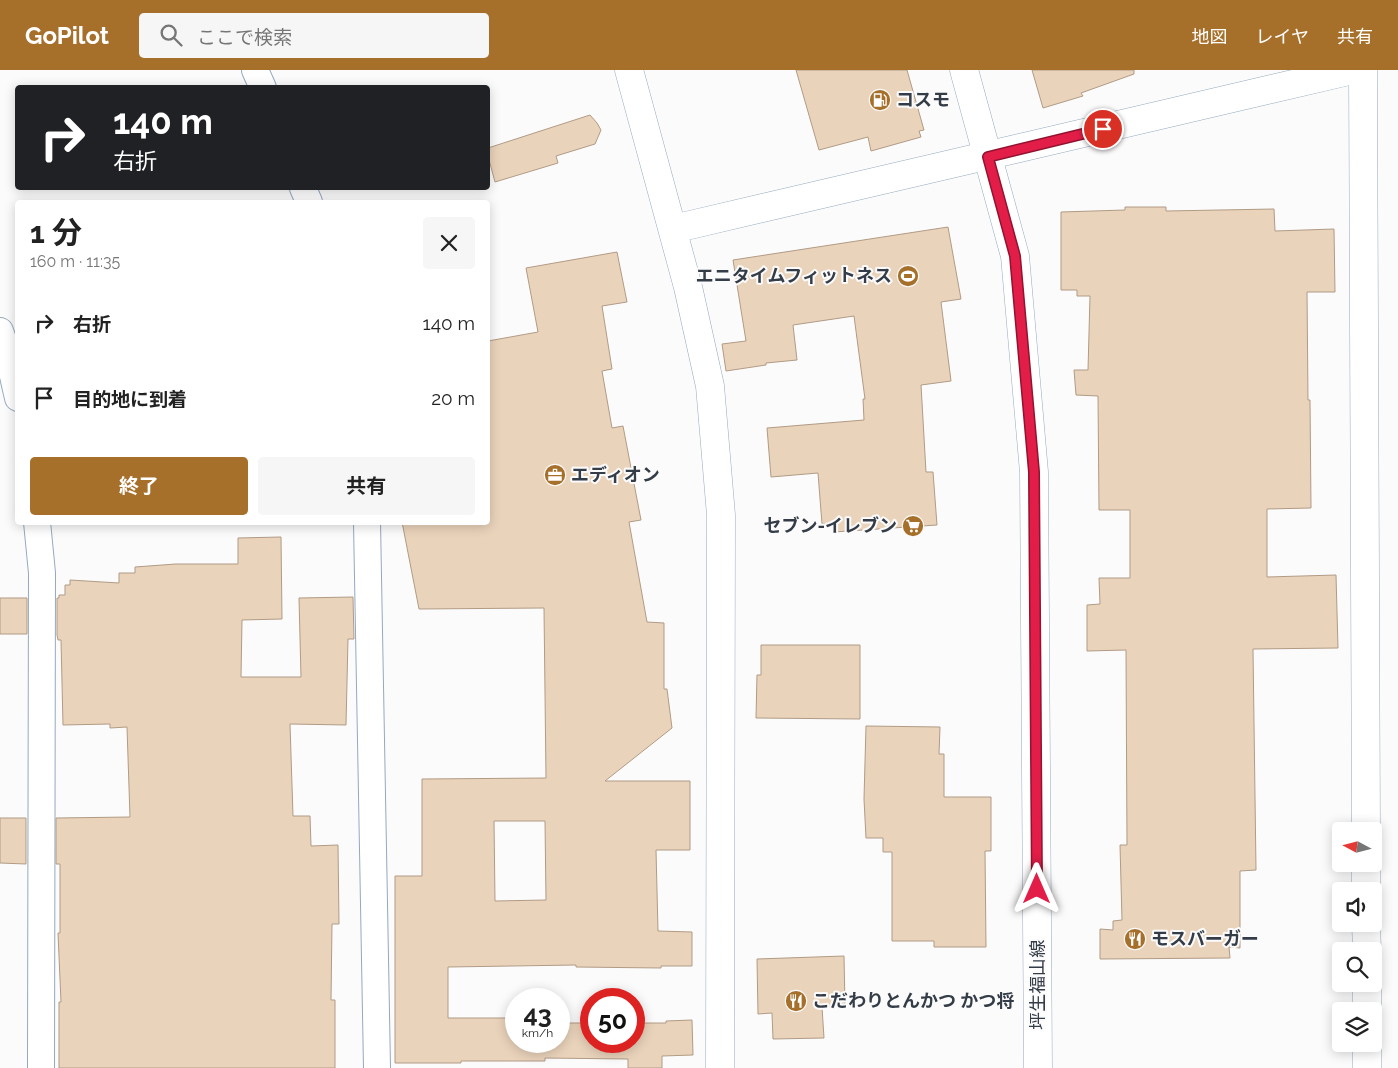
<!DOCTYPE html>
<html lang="ja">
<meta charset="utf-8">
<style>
:root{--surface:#fff;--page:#f6f6f6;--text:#222;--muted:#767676;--accent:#a66f2a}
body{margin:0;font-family:Raleway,"Noto Sans JP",sans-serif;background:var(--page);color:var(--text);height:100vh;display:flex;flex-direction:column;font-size:19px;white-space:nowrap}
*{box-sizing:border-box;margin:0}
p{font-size:16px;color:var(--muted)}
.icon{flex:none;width:28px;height:28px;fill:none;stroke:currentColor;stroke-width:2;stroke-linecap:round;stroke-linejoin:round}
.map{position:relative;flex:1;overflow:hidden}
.sheet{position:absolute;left:15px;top:130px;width:475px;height:325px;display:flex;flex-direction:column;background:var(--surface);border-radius:5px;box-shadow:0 2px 12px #0003}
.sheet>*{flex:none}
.guide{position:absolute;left:15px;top:15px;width:475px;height:105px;border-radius:5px;box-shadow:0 2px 12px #0003;background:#202124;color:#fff;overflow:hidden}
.needle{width:32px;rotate:277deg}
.fabs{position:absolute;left:1332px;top:752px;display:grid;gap:10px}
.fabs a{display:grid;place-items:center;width:50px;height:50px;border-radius:5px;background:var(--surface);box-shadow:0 2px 12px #0003;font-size:25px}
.speed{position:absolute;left:505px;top:918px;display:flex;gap:10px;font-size:25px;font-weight:700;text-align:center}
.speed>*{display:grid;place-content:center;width:65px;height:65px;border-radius:50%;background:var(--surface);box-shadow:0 2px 12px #0003;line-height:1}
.speed small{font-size:12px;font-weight:400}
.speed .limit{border:8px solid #d22;background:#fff;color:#111}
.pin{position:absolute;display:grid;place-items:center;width:42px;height:42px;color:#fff;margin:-21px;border:2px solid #fff;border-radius:50%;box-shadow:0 1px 5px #0007}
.me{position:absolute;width:55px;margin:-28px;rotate:0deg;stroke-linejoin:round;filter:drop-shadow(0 0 4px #0008)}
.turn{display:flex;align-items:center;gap:18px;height:105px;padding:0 15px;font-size:22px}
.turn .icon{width:65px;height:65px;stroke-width:2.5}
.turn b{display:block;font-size:35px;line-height:42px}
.round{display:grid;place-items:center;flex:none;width:52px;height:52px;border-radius:5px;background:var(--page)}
.overview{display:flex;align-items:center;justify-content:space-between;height:85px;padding:0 15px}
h1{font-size:30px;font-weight:700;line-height:38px}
.action{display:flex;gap:10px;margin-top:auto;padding:10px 15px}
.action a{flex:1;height:58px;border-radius:5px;background:var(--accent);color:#fff;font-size:20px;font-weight:700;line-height:58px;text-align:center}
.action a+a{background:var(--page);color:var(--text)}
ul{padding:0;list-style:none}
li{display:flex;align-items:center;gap:15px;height:75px;padding:0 15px}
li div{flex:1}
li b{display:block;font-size:19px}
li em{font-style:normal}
header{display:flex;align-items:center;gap:30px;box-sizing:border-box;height:70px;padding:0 25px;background:var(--accent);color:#fff}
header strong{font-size:24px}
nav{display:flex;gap:28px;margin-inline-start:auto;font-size:18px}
.search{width:350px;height:45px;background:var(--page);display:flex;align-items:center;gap:12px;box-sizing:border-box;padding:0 18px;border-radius:5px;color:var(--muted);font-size:19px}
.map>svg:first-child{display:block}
.building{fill:#ead3bb;stroke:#b19b85;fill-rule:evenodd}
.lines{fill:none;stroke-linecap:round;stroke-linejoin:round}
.street-casing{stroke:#94a9bf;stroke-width:28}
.secondary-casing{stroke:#94a9bf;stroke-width:29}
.street{stroke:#fff;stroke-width:26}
.secondary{stroke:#fff;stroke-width:28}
.route-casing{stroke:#92132f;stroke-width:12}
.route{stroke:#e11d48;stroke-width:9}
.labels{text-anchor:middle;stroke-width:4;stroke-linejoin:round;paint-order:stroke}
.poi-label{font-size:18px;font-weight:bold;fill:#343d47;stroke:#fbfbfb;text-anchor:start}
.street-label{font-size:18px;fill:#343d47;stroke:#fbfbfb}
</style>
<header>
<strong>GoPilot</strong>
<div class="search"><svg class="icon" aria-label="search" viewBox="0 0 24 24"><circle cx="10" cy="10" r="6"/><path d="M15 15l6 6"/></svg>ここで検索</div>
<nav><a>地図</a><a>レイヤ</a><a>共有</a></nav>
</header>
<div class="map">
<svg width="1398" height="998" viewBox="0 0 1398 998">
<rect width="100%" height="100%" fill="#fbfbfb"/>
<!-- building -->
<path class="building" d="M 796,0 L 907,0 L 924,60 L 919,61 L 921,67 L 871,81 L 868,67 L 819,80 Z
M 1032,0 L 1134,0 L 1134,4 L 1081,23 L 1083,26 L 1043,38 Z
M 590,45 L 597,53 L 601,60 L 595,74 L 556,86 L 558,93 L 495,112 L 488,86 L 488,78 Z
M 1125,137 L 1166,137 L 1166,141 L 1274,139 L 1275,161 L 1334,159 L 1335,222 L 1307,222 L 1308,330 L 1310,330 L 1311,438 L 1267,439 L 1267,507 L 1336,505 L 1338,578 L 1253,579 L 1256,800 L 1240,801 L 1240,878 L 1229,877 L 1230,888 L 1100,889 L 1100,859 L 1113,860 L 1113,851 L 1122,850 L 1120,775 L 1127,775 L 1126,580 L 1087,581 L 1087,535 L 1100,534 L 1099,508 L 1130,508 L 1130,440 L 1099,440 L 1098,326 L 1076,325 L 1074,300 L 1088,300 L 1090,226 L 1077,226 L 1077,220 L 1061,220 L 1061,142 L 1125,140 Z
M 948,157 L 961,229 L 941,232 L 951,311 L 921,315 L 926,402 L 933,402 L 937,455 L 834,462 L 833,454 L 822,454 L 818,403 L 771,407 L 767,358 L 864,350 L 863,329 L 865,329 L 854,246 L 793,255 L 797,290 L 766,293 L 766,295 L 726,301 L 722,274 L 746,271 L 733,190 Z
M 617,182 L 627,232 L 602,236 L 612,299 L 602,301 L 612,358 L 623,356 L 641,450 L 629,452 L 647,552 L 664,553 L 664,619 L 667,619 L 672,658 L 605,711 L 690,711 L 690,780 L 656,780 L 658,861 L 692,862 L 692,896 L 661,896 L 661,898 L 576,897 L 576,895 L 448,897 L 448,948 L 516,948 L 516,971 L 559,971 L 559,953 L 591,953 L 591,971 L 634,971 L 634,953 L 666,953 L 666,951 L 692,950 L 693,985 L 662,986 L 662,998 L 628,998 L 628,989 L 545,988 L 545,991 L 461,991 L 461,993 L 395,993 L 395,806 L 422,806 L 422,709 L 546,708 L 544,538 L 419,539 L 402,452 L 488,452 L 488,271 L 538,262 L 526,198 ZM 494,751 L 545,751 L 546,830 L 495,831 Z
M 281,467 L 282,549 L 242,550 L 241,607 L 301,607 L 299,528 L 353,527 L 354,569 L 348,569 L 346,655 L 290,654 L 293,746 L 310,746 L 311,776 L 338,775 L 339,854 L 332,854 L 331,930 L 335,930 L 335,998 L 59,998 L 59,932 L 61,932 L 58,863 L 60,863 L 60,794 L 56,794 L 56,748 L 130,747 L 127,657 L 110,658 L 110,654 L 63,655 L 61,570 L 58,570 L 57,565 L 57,528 L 59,528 L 59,525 L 65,525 L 65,515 L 70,515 L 70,510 L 119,513 L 119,503 L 135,503 L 135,497 L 176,494 L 238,494 L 238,468 Z
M 0,528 L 27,528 L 27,564 L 0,564 Z
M 761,575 L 860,575 L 860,649 L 756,648 L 757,605 L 761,605 Z
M 866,656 L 940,657 L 939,684 L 944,684 L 944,727 L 991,727 L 991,781 L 985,781 L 986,877 L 934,877 L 934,871 L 892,871 L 892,782 L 883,782 L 883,768 L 866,768 L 864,729 Z
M 0,748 L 26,748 L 26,794 L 0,793 Z
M 844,886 L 845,936 L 822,937 L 824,968 L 773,969 L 772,943 L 758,944 L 757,889 Z"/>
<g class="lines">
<!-- street casing -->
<g class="street-casing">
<path id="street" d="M 255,0 L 263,18
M 303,118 L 309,132
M 0,261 L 8,284 L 18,328
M 37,452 L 42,503 L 41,998
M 367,452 L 377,998"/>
</g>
<!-- secondary casing -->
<g class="secondary-casing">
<path id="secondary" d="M 629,0 L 688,217 L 710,316 L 721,445 L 720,998
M 964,0 L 1015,186 L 1034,402 L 1038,998
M 1363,0 L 1366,761
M 673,159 L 1353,0
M 1366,794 L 1366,821
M 1366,854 L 1367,881
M 1367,914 L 1367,941
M 1367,974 L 1367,998"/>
</g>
<!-- street -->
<use href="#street" class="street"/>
<!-- secondary -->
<use href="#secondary" class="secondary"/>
</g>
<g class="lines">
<!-- route casing -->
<g class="route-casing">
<path id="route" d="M 1037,819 L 1034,402 L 1015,186 L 988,87 L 1103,59"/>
</g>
<!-- route -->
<use href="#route" class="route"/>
</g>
<!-- icons -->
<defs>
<g id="fuel-disc" transform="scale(1.125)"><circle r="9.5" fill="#a66f2a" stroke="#fbfbfb"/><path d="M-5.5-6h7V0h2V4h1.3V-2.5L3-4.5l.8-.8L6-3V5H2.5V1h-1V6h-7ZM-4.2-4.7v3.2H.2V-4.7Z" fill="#fff"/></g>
<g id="stadium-disc" transform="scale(1.125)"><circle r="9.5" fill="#a66f2a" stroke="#fbfbfb"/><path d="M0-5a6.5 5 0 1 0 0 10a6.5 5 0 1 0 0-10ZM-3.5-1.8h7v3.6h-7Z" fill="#fff"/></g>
<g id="office-disc" transform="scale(1.125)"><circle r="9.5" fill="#a66f2a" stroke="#fbfbfb"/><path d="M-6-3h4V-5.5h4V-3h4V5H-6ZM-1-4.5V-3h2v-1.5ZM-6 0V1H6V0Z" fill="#fff"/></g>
<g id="supermarket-disc" transform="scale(1.125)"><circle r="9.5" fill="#a66f2a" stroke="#fbfbfb"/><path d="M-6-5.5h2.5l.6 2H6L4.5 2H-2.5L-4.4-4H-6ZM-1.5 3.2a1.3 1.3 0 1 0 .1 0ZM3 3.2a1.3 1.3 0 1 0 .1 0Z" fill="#fff"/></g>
<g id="restaurant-disc" transform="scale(1.125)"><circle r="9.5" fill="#a66f2a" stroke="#fbfbfb"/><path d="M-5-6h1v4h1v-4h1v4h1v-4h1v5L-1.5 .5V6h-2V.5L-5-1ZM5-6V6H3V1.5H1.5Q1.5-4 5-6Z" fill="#fff"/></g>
</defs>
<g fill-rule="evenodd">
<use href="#fuel-disc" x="880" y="30"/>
<use href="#stadium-disc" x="908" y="206"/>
<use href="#office-disc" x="555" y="405"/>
<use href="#supermarket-disc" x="913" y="456"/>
<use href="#restaurant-disc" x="1135" y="869"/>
<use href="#restaurant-disc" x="796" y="931"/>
</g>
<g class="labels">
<!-- poi labels -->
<g class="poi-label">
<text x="896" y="36">コスモ</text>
<text x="892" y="212" text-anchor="end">エニタイムフィットネス</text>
<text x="571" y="411">エディオン</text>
<text x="897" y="462" text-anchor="end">セブン-イレブン</text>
<text x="1151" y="875">モスバーガー</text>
<text x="812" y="937">こだわりとんかつ かつ将</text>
</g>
<!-- street labels -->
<g class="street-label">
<text transform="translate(1038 915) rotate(-90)" y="6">坪生福山線</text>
</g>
</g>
</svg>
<div class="fabs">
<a><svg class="needle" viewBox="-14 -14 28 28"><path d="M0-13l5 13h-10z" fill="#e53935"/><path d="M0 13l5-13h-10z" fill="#767676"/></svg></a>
<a><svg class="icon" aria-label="sound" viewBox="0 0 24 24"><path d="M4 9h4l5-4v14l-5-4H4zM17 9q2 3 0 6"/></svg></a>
<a><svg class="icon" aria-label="search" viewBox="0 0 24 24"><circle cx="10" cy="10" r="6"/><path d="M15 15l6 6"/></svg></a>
<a><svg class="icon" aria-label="layers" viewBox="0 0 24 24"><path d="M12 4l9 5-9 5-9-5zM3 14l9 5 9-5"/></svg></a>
</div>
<div class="speed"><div>43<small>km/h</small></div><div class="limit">50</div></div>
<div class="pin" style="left:1103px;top:59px;background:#d93025"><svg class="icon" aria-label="arrive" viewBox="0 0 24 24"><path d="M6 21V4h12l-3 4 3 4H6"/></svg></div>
<svg class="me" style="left:1037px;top:819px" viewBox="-20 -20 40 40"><path d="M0-17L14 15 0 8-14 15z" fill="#e11d48" stroke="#fff" stroke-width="4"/></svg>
<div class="guide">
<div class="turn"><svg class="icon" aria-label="right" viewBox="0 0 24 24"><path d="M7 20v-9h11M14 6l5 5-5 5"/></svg><div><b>140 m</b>右折</div></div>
</div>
<section class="sheet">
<div class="overview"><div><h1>1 分</h1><p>160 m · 11:35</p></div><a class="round"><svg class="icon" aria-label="close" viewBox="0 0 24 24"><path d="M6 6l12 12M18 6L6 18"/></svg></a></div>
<ul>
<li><svg class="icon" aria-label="right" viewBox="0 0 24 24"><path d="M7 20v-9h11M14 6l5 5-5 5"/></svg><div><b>右折</b></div><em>140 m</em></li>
<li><svg class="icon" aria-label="arrive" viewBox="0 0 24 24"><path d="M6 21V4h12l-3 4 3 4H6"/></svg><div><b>目的地に到着</b></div><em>20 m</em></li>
</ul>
<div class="action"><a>終了</a><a>共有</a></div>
</section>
</div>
